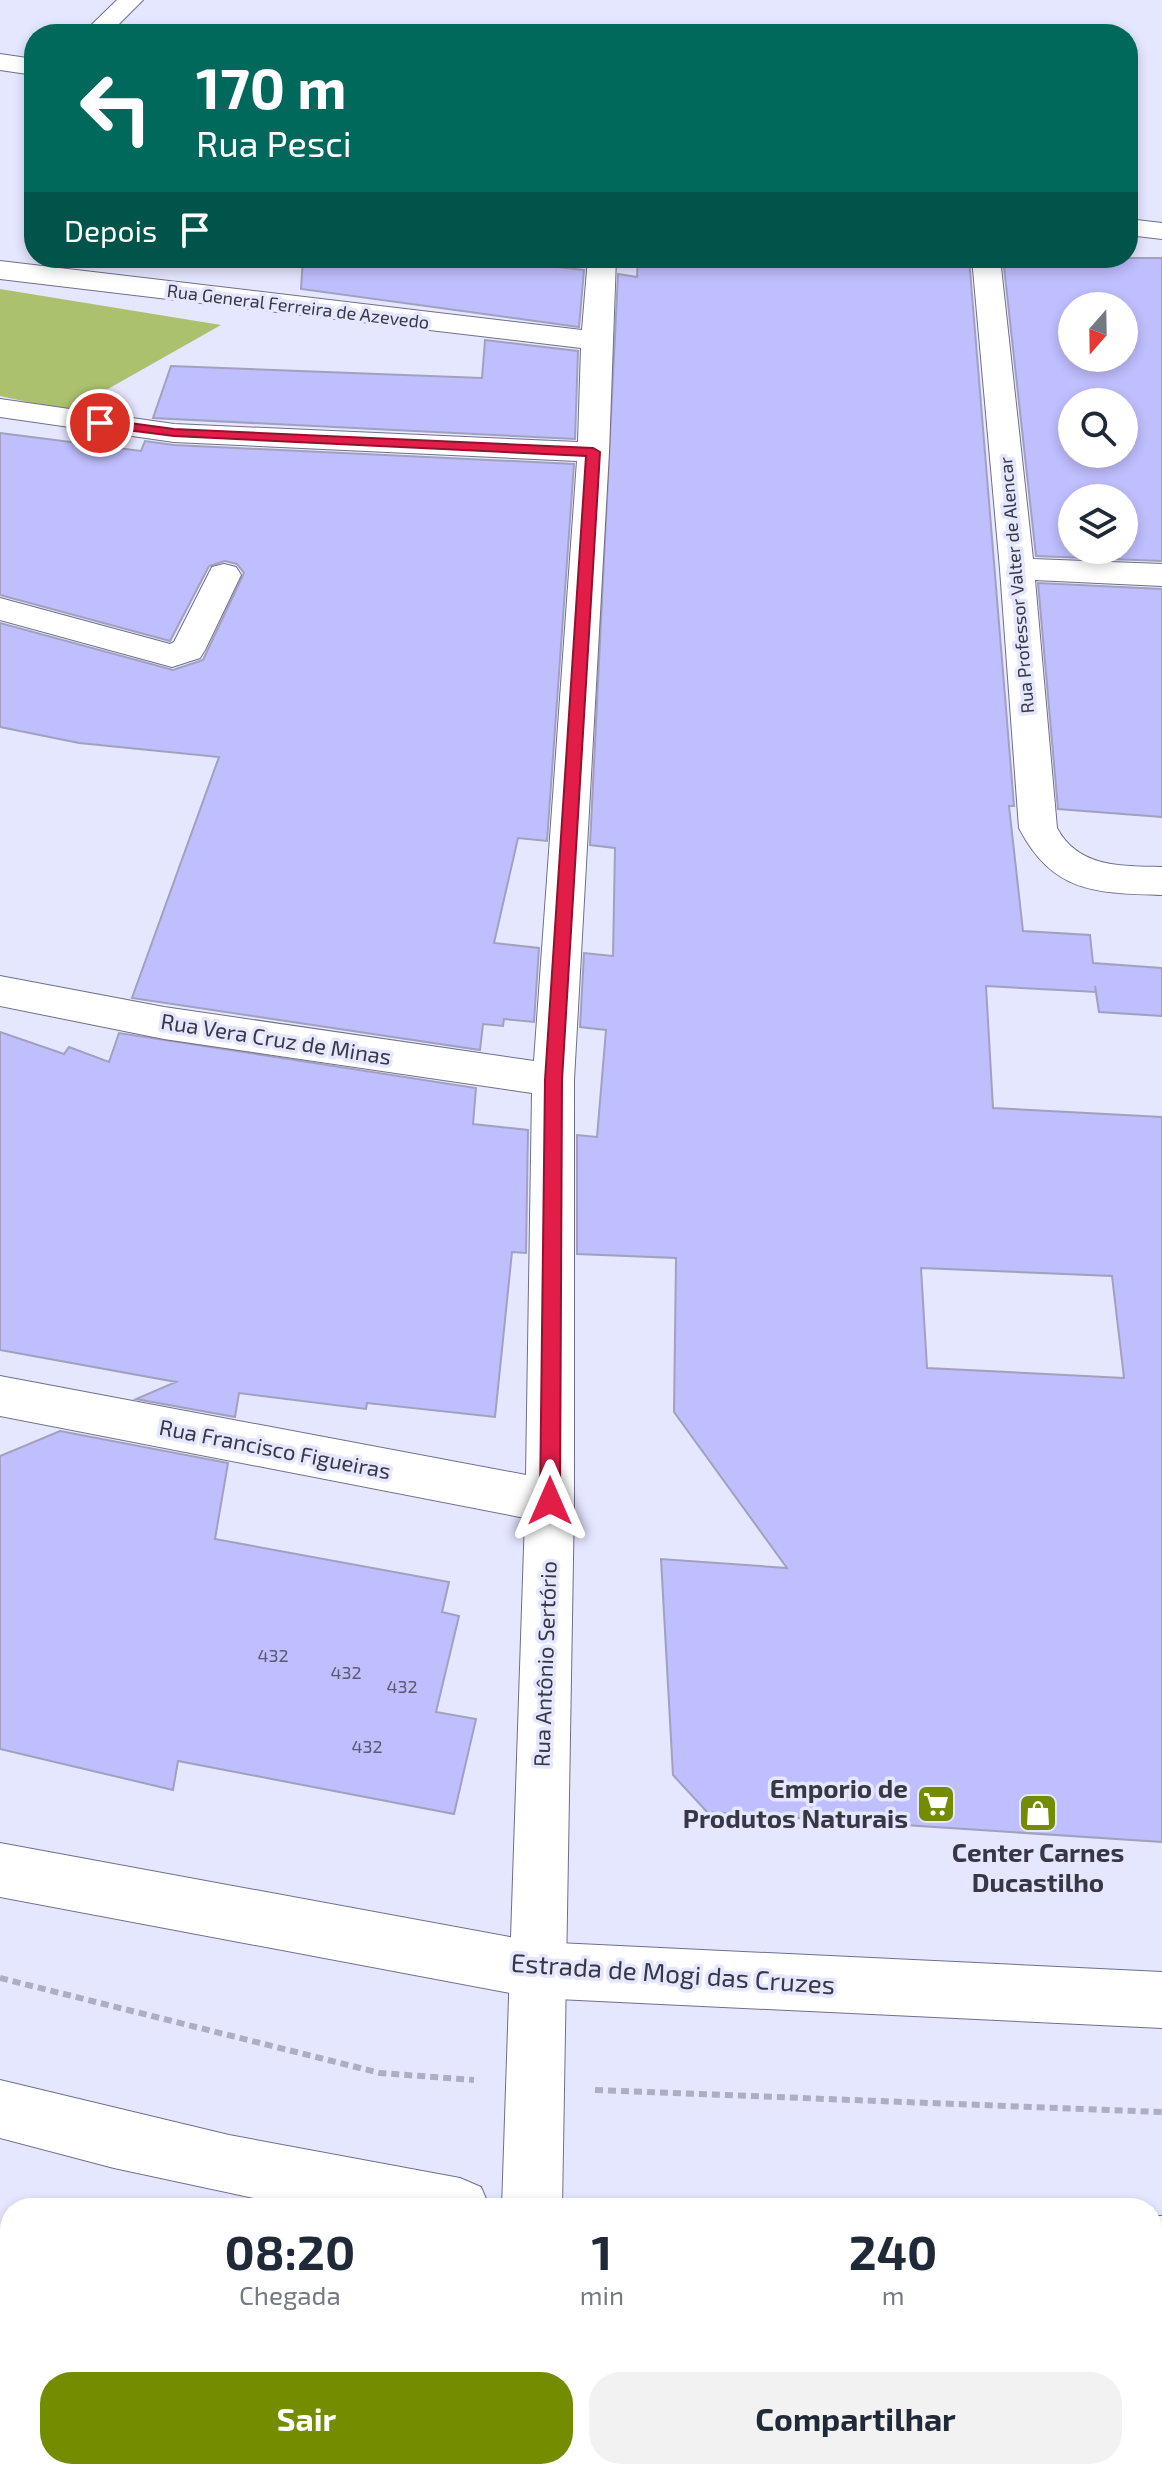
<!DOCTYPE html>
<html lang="pt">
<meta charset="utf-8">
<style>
:root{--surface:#fff;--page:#f2f2f3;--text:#1f2937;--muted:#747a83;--accent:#748c00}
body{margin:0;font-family:"Exo 2",sans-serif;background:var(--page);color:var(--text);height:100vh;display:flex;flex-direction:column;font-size:30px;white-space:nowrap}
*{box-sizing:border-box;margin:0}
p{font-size:26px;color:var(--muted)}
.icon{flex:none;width:44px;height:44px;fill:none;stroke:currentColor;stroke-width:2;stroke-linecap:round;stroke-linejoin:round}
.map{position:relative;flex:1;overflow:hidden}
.sheet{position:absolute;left:0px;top:2198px;width:1162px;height:282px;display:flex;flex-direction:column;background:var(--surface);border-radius:32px 32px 0 0;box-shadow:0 4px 12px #0003}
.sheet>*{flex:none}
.hud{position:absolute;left:24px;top:24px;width:1114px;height:244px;border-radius:32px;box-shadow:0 4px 12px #0003;background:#00695c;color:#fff;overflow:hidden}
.needle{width:52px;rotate:200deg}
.buttons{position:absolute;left:1058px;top:292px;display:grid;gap:16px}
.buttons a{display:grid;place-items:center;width:80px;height:80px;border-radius:50%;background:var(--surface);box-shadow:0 4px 12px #0003;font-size:40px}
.pin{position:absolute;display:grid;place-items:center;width:68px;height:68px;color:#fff;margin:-34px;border:4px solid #fff;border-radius:50%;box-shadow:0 2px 8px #0007}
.me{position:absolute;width:88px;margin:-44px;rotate:0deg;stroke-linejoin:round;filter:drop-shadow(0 0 6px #0008)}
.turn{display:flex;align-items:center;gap:28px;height:168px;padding:0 40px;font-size:36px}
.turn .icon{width:104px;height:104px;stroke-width:2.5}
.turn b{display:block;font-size:56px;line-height:68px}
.then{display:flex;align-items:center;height:76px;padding:0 40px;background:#0003;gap:16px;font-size:30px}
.eta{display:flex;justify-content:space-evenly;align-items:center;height:136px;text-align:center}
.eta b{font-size:48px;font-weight:700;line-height:56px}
.primary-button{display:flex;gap:16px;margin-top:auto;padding:16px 40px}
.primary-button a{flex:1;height:92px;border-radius:32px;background:var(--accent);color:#fff;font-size:32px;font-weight:700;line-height:92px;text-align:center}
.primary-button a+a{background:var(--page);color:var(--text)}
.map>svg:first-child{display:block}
.green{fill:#acc16e}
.building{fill:#bfbefe;stroke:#a1a1be;stroke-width:2;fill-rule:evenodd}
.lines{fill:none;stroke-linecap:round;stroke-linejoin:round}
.street-casing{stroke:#706f8b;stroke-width:2}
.secondary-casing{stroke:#706f8b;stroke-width:2}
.path{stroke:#adaec3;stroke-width:6;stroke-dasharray:8 5;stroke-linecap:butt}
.street{fill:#fff;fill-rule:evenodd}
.secondary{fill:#fff;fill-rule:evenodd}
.route{fill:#e11d48;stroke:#92132f;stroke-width:2}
.labels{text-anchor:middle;stroke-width:7;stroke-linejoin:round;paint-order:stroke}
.far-street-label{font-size:18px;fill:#383844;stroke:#e5e6ff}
.number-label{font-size:18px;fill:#5a5a72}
.street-label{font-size:22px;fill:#383844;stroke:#e5e6ff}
.near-poi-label{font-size:26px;font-weight:bold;fill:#383844;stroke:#e5e6ff;text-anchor:end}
.near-street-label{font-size:26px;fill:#383844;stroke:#e5e6ff}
</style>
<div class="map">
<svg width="1162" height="2479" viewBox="0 0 1162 2479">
<rect width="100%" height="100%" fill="#e5e6ff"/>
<!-- green -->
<path class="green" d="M 0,289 L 221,325 L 69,411 L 0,396 Z"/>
<!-- building -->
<path class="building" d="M 303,258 L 481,258 L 584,270 L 579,327 L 301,289 Z
M 638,258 L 969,258 L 1014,806 L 1009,806 L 1023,931 L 1090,935 L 1093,963 L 1162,968 L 1162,1016 L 1099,1012 L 1095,986 L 1096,992 L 986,986 L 993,1108 L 1162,1117 L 1162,1842 L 707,1812 L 673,1775 L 661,1559 L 787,1568 L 674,1412 L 676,1258 L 577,1254 L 577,1135 L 597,1137 L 606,1030 L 580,1027 L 584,953 L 613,956 L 615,848 L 590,845 L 618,274 L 637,277 ZM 921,1268 L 1112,1276 L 1124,1378 L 927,1368 Z
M 1003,258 L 1162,258 L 1162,561 L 1036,556 ZM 1072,306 L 1124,306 L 1124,358 L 1072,358 ZM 1072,402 L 1124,402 L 1124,454 L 1072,454 ZM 1072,498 L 1124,498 L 1124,550 L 1072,550 Z
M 485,340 L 578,351 L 575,439 L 153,418 L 171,366 L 482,378 Z
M 0,433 L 141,451 L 145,441 L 174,445 L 574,464 L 547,841 L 518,838 L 494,943 L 539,948 L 534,1022 L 504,1019 L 503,1026 L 483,1024 L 480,1050 L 132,998 L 219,757 L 79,743 L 0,727 L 0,623 L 173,670 L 203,660 L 244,573 L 237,564 L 225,561 L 209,566 L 170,641 L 0,595 Z
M 1038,583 L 1162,589 L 1162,817 L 1058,809 Z
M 0,1032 L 64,1054 L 69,1047 L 109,1062 L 119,1033 L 476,1088 L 473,1124 L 528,1130 L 526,1253 L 512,1252 L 495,1417 L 367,1403 L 366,1409 L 239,1393 L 235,1417 L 136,1399 L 176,1382 L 0,1350 Z
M 60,1431 L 228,1463 L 215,1539 L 449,1582 L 442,1612 L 459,1616 L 436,1712 L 476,1719 L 454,1814 L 178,1761 L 173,1790 L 0,1749 L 0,1456 Z"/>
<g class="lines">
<!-- street casing -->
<g class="street-casing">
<path id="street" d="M 117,0 L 143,0 L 109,34 L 82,34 Z
M 0,54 L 34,59 L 34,75 L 0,70 Z
M 1128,219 L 1162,223 L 1162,239 L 1128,235 Z
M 588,258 L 616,258 L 609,452 L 574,1080 L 574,1501 L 562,2208 L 502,2208 L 525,1518 L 0,1416 L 0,1376 L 526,1475 L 532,1093 L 164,1039 L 0,1006 L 0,976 L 164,1007 L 534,1061 L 577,461 L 174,442 L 0,417 L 0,399 L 174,424 L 578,442 L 581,348 L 0,279 L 0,261 L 582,330 Z
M 972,258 L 1000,258 L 1033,559 L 1162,564 L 1162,586 L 1035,580 L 1057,828 C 1078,868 1122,866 1162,867 L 1162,895 C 1095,893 1053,893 1019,828 L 1000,569 Z
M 224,564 L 236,567 L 241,575 L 205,650 L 200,658 L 172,667 L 0,620 L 0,598 L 170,644 L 174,642 L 212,567 Z
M 514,2470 L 578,2470 L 578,2479 L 514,2479 Z"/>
</g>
<!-- secondary casing -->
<g class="secondary-casing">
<path id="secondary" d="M 0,1843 L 537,1942 L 1162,1972 L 1162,2028 L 537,1998 L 0,1897 Z
M 0,2080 L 229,2135 L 460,2178 L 481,2187 L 490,2208 L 300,2208 L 114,2168 L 0,2138 Z
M 1152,2216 L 1162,2216 L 1162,2276 L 1152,2276 Z"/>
</g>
<!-- path -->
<path class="path" d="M 0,1978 L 380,2073 L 474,2080
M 595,2090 L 1162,2112"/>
<!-- street -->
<use href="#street" class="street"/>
<!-- secondary -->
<use href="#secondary" class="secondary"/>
</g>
<!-- route -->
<path class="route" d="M 100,419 L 174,429 L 593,448 L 600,452 L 562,1080 L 560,1501 L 557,1508 L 550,1510 L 543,1508 L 540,1501 L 545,1080 L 586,456 L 174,436 L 96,426 L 96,420 Z"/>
<!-- icons -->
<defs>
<g id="supermarket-square" transform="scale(2)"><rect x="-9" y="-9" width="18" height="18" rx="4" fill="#748c00" stroke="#e5e6ff"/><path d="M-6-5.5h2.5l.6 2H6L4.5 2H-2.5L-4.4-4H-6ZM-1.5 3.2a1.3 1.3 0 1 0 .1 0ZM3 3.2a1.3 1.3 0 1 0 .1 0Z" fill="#fff"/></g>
<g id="shop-square" transform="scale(2)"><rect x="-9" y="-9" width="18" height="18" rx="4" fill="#748c00" stroke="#e5e6ff"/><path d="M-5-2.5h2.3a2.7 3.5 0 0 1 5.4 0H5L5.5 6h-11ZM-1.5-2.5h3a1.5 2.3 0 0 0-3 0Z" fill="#fff"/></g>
</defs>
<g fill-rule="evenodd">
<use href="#supermarket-square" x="936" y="1804"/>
<use href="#shop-square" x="1038" y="1813"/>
</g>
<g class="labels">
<!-- far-street labels -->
<g class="far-street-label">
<text transform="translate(298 307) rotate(7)" y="6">Rua General Ferreira de Azevedo</text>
<text transform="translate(1017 585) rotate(-95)" y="6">Rua Professor Valter de Alencar</text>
</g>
<!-- number labels -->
<g class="number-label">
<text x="273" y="1662">432</text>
<text x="346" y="1679">432</text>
<text x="402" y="1693">432</text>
<text x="367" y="1753">432</text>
</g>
<!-- street labels -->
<g class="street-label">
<text transform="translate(276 1039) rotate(9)" y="8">Rua Vera Cruz de Minas</text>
<text transform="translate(275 1449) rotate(11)" y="8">Rua Francisco Figueiras</text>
<text transform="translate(545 1664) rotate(-88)" y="8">Rua Antônio Sertório</text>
</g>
<!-- near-poi labels -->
<g class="near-poi-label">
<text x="908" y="1798">Emporio de<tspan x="908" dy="30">Produtos Naturais</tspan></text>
<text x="1038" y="1862" text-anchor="middle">Center Carnes<tspan x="1038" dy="30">Ducastilho</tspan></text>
</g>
<!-- near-street labels -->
<g class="near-street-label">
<text transform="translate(673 1974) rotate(4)" y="9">Estrada de Mogi das Cruzes</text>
</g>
</g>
</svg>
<div class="buttons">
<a><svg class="needle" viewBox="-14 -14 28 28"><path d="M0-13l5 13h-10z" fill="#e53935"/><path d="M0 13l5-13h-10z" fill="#747a83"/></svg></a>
<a><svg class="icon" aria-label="search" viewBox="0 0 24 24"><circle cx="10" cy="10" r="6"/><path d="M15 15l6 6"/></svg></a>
<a><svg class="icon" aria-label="layers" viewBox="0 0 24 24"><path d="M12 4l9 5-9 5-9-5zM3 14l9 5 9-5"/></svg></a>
</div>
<div class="pin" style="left:100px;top:423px;background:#d93025"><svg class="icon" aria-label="arrive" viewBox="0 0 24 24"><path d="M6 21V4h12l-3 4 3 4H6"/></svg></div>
<svg class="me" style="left:550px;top:1501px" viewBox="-20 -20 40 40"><path d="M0-17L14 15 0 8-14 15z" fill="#e11d48" stroke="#fff" stroke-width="4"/></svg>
<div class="hud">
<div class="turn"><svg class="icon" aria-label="left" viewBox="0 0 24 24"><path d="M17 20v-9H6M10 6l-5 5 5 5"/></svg><div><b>170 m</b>Rua Pesci</div></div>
<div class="then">Depois<svg class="icon" aria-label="arrive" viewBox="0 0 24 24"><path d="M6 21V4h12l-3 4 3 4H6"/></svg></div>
</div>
<section class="sheet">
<div class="eta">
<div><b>08:20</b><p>Chegada</p></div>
<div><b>1</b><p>min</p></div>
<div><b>240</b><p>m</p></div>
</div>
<div class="primary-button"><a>Sair</a><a>Compartilhar</a></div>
</section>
</div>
